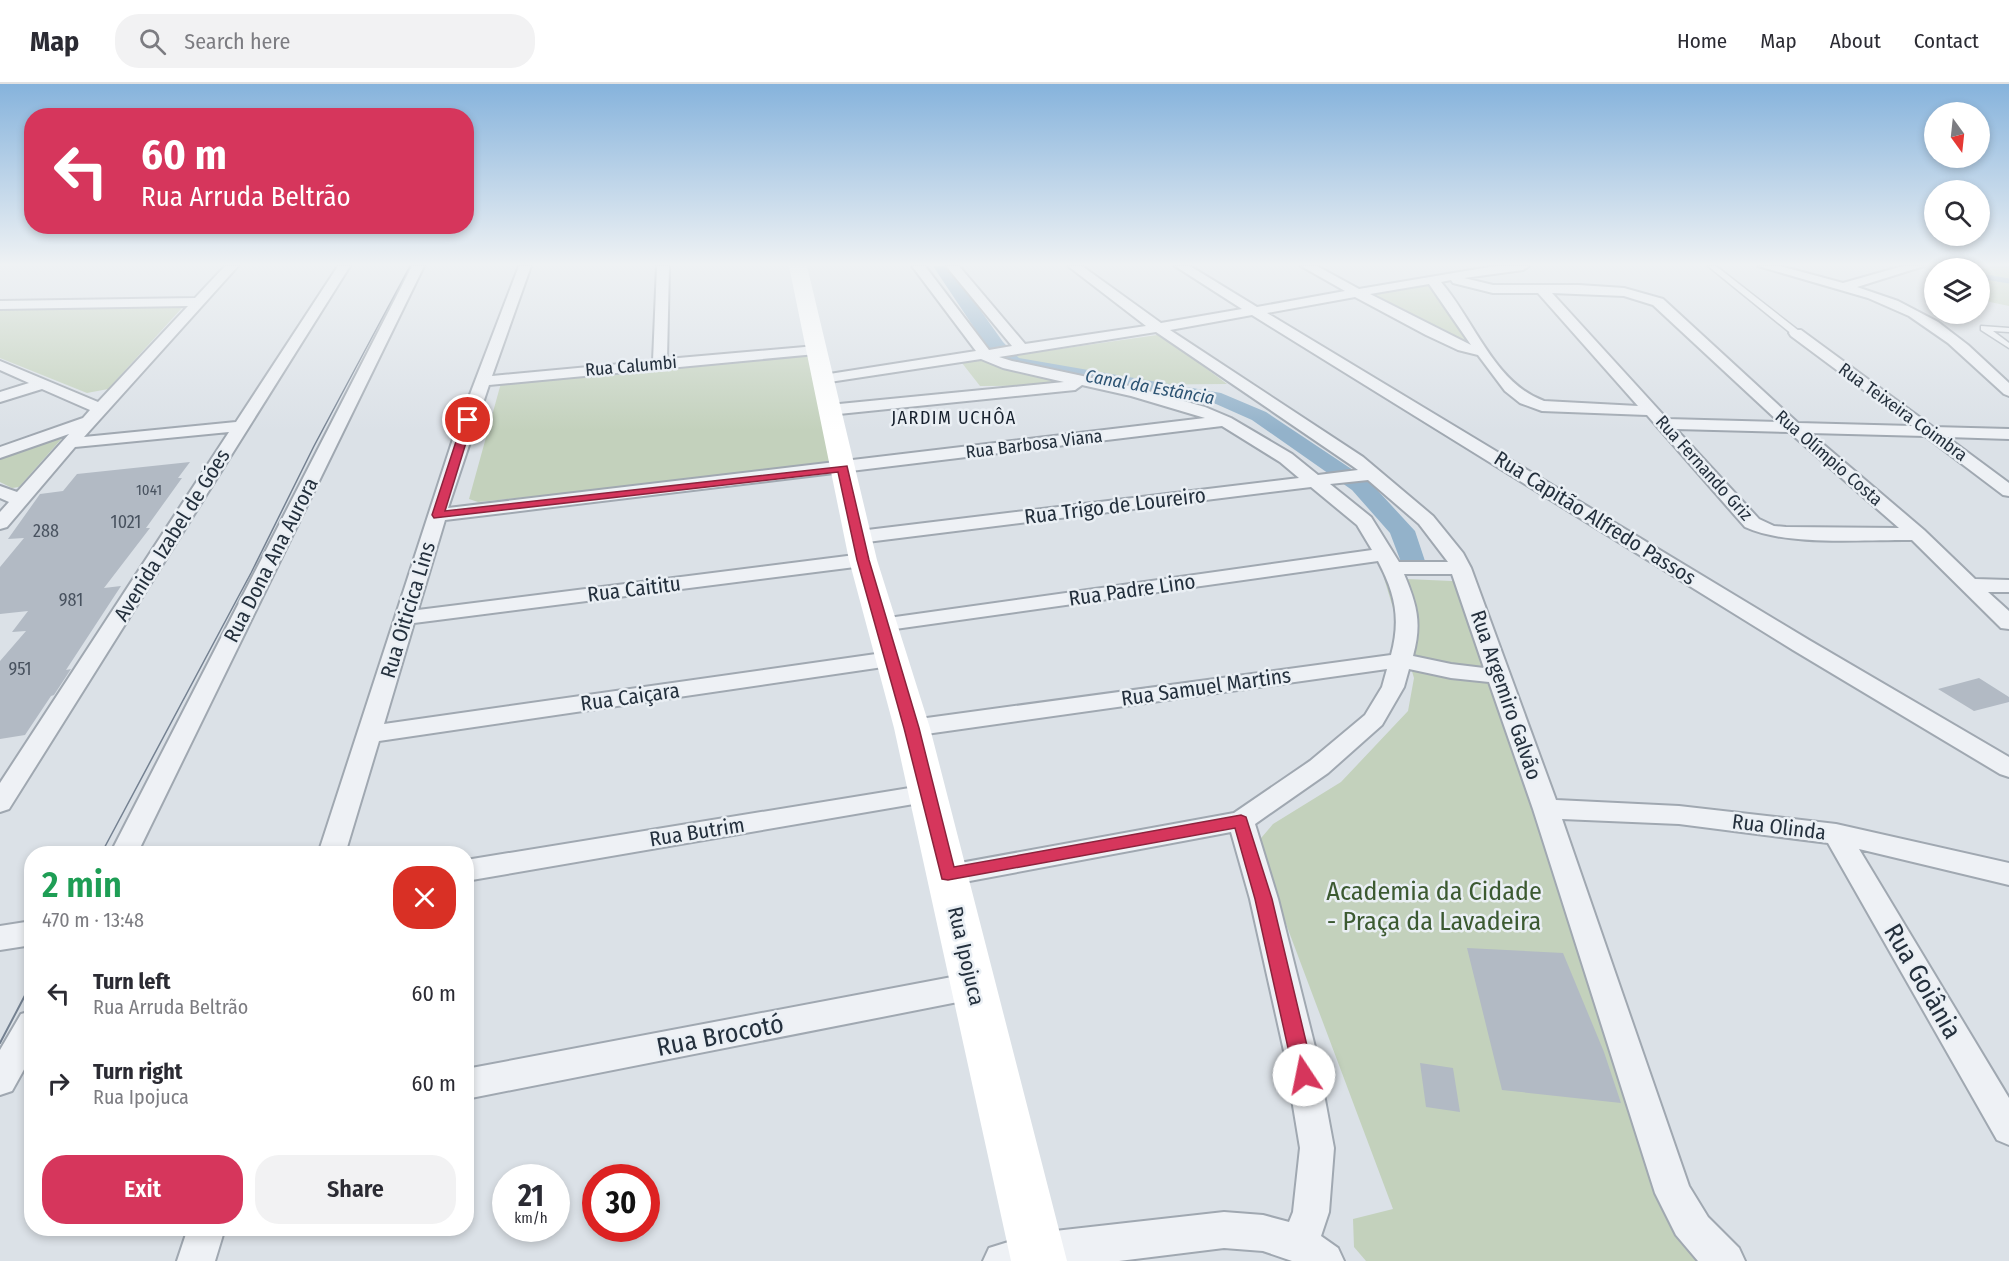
<!DOCTYPE html>
<meta charset="utf-8">
<style>
:root{--surface:#fff;--page:#f2f2f3;--text:#2b2b33;--muted:#7c7c81;--line:#e1e1e2;--accent:#d6365c}
body{margin:0;font-family:"Fira Sans Condensed",sans-serif;background:var(--page);color:var(--text);height:100vh;display:flex;flex-direction:column;font-size:22px;white-space:nowrap}
*{box-sizing:border-box;margin:0}
p{font-size:20px;color:var(--muted)}
.icon{flex:none;width:33px;height:33px;fill:none;stroke:currentColor;stroke-width:2;stroke-linecap:round;stroke-linejoin:round}
.map{position:relative;flex:1;overflow:hidden}
.sheet{position:absolute;left:24px;top:762px;width:450px;height:390px;display:flex;flex-direction:column;background:var(--surface);border-radius:24px;box-shadow:0 3px 9px #0003}
.sheet>*{flex:none}
.hud{position:absolute;left:24px;top:24px;width:450px;height:126px;border-radius:24px;box-shadow:0 3px 9px #0003;background:#d6365c;color:#fff;overflow:hidden}
.needle{width:39px;rotate:165deg}
.fabs{position:absolute;left:1924px;top:18px;display:grid;gap:12px}
.fabs a{display:grid;place-items:center;width:66px;height:66px;border-radius:50%;background:var(--surface);box-shadow:0 3px 9px #0003;font-size:30px}
.speed{position:absolute;left:492px;top:1080px;display:flex;gap:12px;font-size:30px;font-weight:700;text-align:center}
.speed>*{display:grid;place-content:center;width:78px;height:78px;border-radius:50%;background:var(--surface);box-shadow:0 3px 9px #0003;line-height:1}
.speed small{font-size:15px;font-weight:400}
.speed .limit{border:9px solid #d22;background:#fff;color:#111}
.pin{position:absolute;display:grid;place-items:center;width:51px;height:51px;color:#fff;margin:-26px;border:3px solid #fff;border-radius:50%;box-shadow:0 2px 6px #0007}
.me{position:absolute;width:66px;margin:-33px;rotate:349deg;stroke-linejoin:round;filter:drop-shadow(0 0 4px #0008)}
.turn{display:flex;align-items:center;gap:21px;height:126px;padding:0 18px;font-size:27px}
.turn .icon{width:78px;height:78px;stroke-width:2.5}
.turn b{display:block;font-size:42px;line-height:51px}
.round{display:grid;place-items:center;flex:none;width:63px;height:63px;border-radius:24px;background:var(--page)}
.summary{display:flex;align-items:center;justify-content:space-between;height:102px;padding:0 18px}
h1{font-size:36px;font-weight:600;line-height:45px;color:#1e9e55}
.button{display:flex;gap:12px;margin-top:auto;padding:12px 18px}
.button a{flex:1;height:69px;border-radius:24px;background:var(--accent);color:#fff;font-size:24px;font-weight:600;line-height:69px;text-align:center}
.button a+a{background:var(--page);color:var(--text)}
ul{padding:0;list-style:none}
li{display:flex;align-items:center;gap:18px;height:90px;padding:0 18px}
li div{flex:1}
li b{display:block;font-size:22px}
li em{font-style:normal}
header{display:flex;align-items:center;gap:36px;box-sizing:border-box;height:84px;padding:0 30px;background:var(--surface);border-bottom:2px solid var(--line)}
header strong{font-size:28px}
nav{display:flex;gap:33px;margin-inline-start:auto;font-size:21px}
.search{width:420px;height:54px;background:var(--page);display:flex;align-items:center;gap:15px;box-sizing:border-box;padding:0 21px;border-radius:24px;color:var(--muted);font-size:22px}
.map>svg:first-child{display:block}
.green{fill:#c3d1bc}
.lines{fill:none;stroke-linecap:round;stroke-linejoin:round}
.stream{stroke:#93b2ca;stroke-width:5}
.canal{fill:#93b2ca;fill-rule:evenodd}
.building{fill:#b2bac4}
.service-casing{stroke:#a0a8b1;stroke-width:3}
.minor-casing{stroke:#a0a8b1;stroke-width:4}
.service{fill:#eef1f5;fill-rule:evenodd}
.minor{fill:#eef1f5;fill-rule:evenodd}
.secondary{fill:#fff;fill-rule:evenodd}
.tram-far1{stroke:#748191;stroke-width:1.5}
.tram{stroke:#748191;stroke-width:2}
.route{fill:#d6365c;stroke:#8b233c;stroke-width:1.5}
.labels{text-anchor:middle;stroke-width:5;stroke-linejoin:round;paint-order:stroke}
.far-number-label{font-size:15px;fill:#48525f}
.far-street-label{font-size:18px;fill:#24303d;stroke:#eaeff4}
.far-water-label{font-size:18px;font-style:italic;fill:#2c5373;stroke:#eaeff4}
.far-neighbourhood-label{font-size:18px;letter-spacing:1.5px;fill:#17212e;stroke:#eaeff4}
.number-label{font-size:18px;fill:#48525f}
.street-label{font-size:21px;fill:#24303d;stroke:#eaeff4}
.near-park-label{font-size:26px;fill:#3c5a31;stroke:#eaeff4}
.near-street-label{font-size:26px;fill:#24303d;stroke:#eaeff4}
</style>
<header>
<strong>Map</strong>
<div class="search"><svg class="icon" aria-label="search" viewBox="0 0 24 24"><circle cx="10" cy="10" r="6"/><path d="M15 15l6 6"/></svg>Search here</div>
<nav><a>Home</a><a>Map</a><a>About</a><a>Contact</a></nav>
</header>
<div class="map">
<svg width="2009" height="1177" viewBox="0 0 2009 1177">
<rect width="100%" height="100%" fill="#dbe1e7"/>
<!-- green -->
<path class="green" d="M 1995,182 L 2009,182 L 2009,222 L 1990,218 L 1980,209 L 1980,185 Z
M 1424,200 L 1432,202 L 1468,256 L 1459,256 L 1374,211 Z
M 161,221 L 179,222 L 181,225 L 108,305 L 87,309 L 0,274 L 0,223 Z
M 1157,251 L 1163,252 L 1227,300 L 980,302 L 962,279 Z
M 807,270 L 811,272 L 834,380 L 813,384 L 478,418 L 469,415 L 501,299 Z
M 64,352 L 19,403 L 12,404 L 0,398 L 0,370 Z
M 1384,494 L 1474,498 L 1715,1177 L 1366,1177 L 1354,1163 L 1353,1135 L 1393,1125 L 1256,760 L 1273,740 L 1341,698 L 1408,627 L 1414,594 Z"/>
<g class="lines">
<!-- stream -->
<path class="stream" d="M 1986,193 L 2009,197"/>
<!-- canal -->
<path class="canal" d="M 933,182 L 949,182 L 1003,258 L 1019,274 L 1221,309 L 1266,328 L 1368,396 L 1415,447 L 1426,480 L 1422,486 L 1413,488 L 1404,486 L 1390,449 L 1352,406 L 1252,336 L 1216,320 L 1006,283 L 989,266 Z"/>
</g>
<!-- building -->
<path class="building" d="M 190,378 L 178,394 L 182,394 L 146,444 L 150,444 L 104,504 L 121,502 L 66,586 L 71,585 L 54,611 L 51,612 L 25,651 L 0,655 L 0,577 L 26,547 L 12,548 L 28,527 L 0,530 L 0,483 L 24,454 L 8,455 L 40,410 L 63,407 L 77,390 Z
M 1979,594 L 2009,613 L 2009,618 L 1974,627 L 1938,605 Z
M 1467,864 L 1563,869 L 1604,968 L 1621,1019 L 1502,1006 Z
M 1420,979 L 1453,984 L 1460,1028 L 1426,1023 Z"/>
<g class="lines">
<!-- service casing -->
<g class="service-casing">
<path id="service" d="M 1708,182 L 1716,182 L 1799,247 L 1799,251 L 1793,251 Z
M 1981,242 L 2009,244 L 2009,248 L 1993,247 L 2009,259 L 2009,264 L 1981,246 Z"/>
</g>
<!-- minor casing -->
<g class="minor-casing">
<path id="minor" d="M 225,182 L 238,182 L 84,353 L 236,338 L 338,182 L 350,182 L 9,725 L 0,728 L 0,699 L 229,348 L 75,363 L 7,443 L 0,445 L 0,428 L 9,418 L 0,414 L 0,402 L 17,408 L 69,350 L 0,374 L 0,363 L 83,334 L 90,326 L 42,305 L 0,318 L 0,308 L 29,299 L 0,286 L 0,277 L 98,318 L 188,222 L 0,225 L 0,217 L 195,214 Z
M 412,182 L 424,182 L 137,770 L 110,770 Z
M 519,182 L 531,182 L 492,292 L 653,277 L 657,182 L 669,182 L 667,275 L 816,262 L 823,266 L 816,270 L 489,301 L 448,424 L 1205,334 L 1131,312 L 1082,301 L 1075,306 L 829,331 L 823,329 L 821,326 L 829,321 L 1064,298 L 1003,284 L 981,275 L 823,299 L 818,298 L 816,295 L 818,292 L 823,291 L 976,267 L 912,182 L 925,182 L 989,266 L 1012,262 L 946,182 L 959,182 L 1025,260 L 1146,242 L 1068,182 L 1082,182 L 1161,239 L 1242,225 L 1175,182 L 1190,182 L 1257,223 L 1345,207 L 1301,182 L 1317,182 L 1359,205 L 1495,182 L 1529,182 L 1523,186 L 1464,194 L 1493,201 L 1579,201 L 1624,204 L 1663,215 L 1798,339 L 1912,342 L 1791,252 L 1789,249 L 1791,246 L 1801,246 L 1933,343 L 2009,345 L 2009,355 L 1947,353 L 2009,399 L 2009,412 L 2003,411 L 1925,352 L 1810,349 L 1924,446 L 1975,495 L 2009,496 L 2009,508 L 1988,508 L 2009,527 L 2009,545 L 2001,544 L 1912,456 C 1863,455 1789,463 1745,443 L 1647,331 L 1542,327 L 1520,319 L 1505,307 L 1478,271 L 1458,266 L 1426,251 L 1355,213 L 1267,229 L 1809,556 L 2009,673 L 2009,693 L 2000,690 L 1793,566 L 1252,231 L 1170,246 L 1363,373 L 1433,432 L 1463,469 L 1471,484 L 1556,716 L 1679,722 L 1836,740 L 2009,779 L 2009,801 L 1859,765 L 2009,1014 L 2009,1061 L 1997,1056 L 1828,759 L 1679,740 L 1562,735 L 1689,1102 L 1708,1133 L 1739,1164 L 1745,1177 L 1698,1177 L 1676,1151 L 1655,1109 L 1533,725 L 1489,598 L 1451,594 L 1409,585 L 1404,603 L 1382,641 L 1328,689 L 1255,740 L 1278,815 L 1316,967 L 1334,1064 L 1329,1128 L 1321,1152 L 1338,1164 L 1344,1177 L 1292,1177 L 1263,1167 L 1224,1164 L 1119,1177 L 983,1177 L 989,1164 L 1037,1149 L 1224,1128 L 1263,1131 L 1289,1138 L 1293,1128 L 1300,1064 L 1284,967 L 1250,815 L 1231,748 L 948,801 L 938,797 L 934,790 L 938,783 L 1234,729 L 1310,677 L 1365,631 L 1382,603 L 1387,585 L 912,652 L 904,650 L 900,644 L 904,638 L 912,636 L 1391,571 C 1401,535 1395,509 1378,477 L 881,547 L 873,546 L 870,541 L 873,536 L 881,535 L 1372,466 L 1357,441 L 1311,403 L 859,459 L 852,457 L 850,453 L 852,449 L 859,447 L 1299,394 L 1280,378 L 1222,342 L 445,436 L 418,526 L 863,470 L 870,472 L 873,476 L 870,480 L 863,482 L 414,539 L 384,640 L 890,568 L 898,570 L 901,575 L 898,580 L 890,582 L 379,657 L 345,770 L 318,770 L 453,355 ZM 1451,196 L 1453,199 L 1493,209 L 1538,209 L 1638,322 L 1544,317 C 1494,299 1474,236 1441,198 ZM 1429,200 L 1471,261 L 1370,210 ZM 1552,209 L 1624,212 L 1653,221 L 1779,338 L 1667,335 ZM 1156,248 L 1351,381 L 1358,386 L 1318,391 L 1292,370 L 1231,334 L 1205,323 L 1134,303 L 1012,277 L 999,273 ZM 1676,345 L 1789,348 L 1899,444 L 1786,443 L 1774,442 L 1759,435 ZM 1368,396 L 1419,440 L 1448,478 L 1399,478 L 1371,433 L 1330,400 ZM 1404,490 L 1452,490 L 1484,584 L 1451,580 L 1413,572 C 1422,539 1417,521 1404,490 Z
M 1758,182 L 1780,182 L 1843,199 L 1903,182 L 1924,182 L 1857,203 L 1898,217 L 1938,238 L 1968,261 L 2009,299 L 2009,312 L 2004,310 L 1948,259 L 1909,232 L 1868,214 Z
M 928,701 L 937,704 L 941,710 L 937,716 L 466,797 L 466,776 Z
M 32,837 L 32,861 L 0,866 L 0,842 Z
M 973,889 L 984,893 L 988,902 L 984,911 L 973,915 L 466,1015 L 466,985 Z
M 32,927 L 32,971 L 12,1007 L 0,1011 L 0,966 L 21,930 Z
M 188,1144 L 225,1144 L 215,1177 L 177,1177 Z"/>
</g>
<!-- service -->
<use href="#service" class="service"/>
<!-- minor -->
<use href="#minor" class="minor"/>
<!-- secondary -->
<path class="secondary" d="M 789,182 L 807,182 L 877,476 L 930,644 L 1067,1177 L 1011,1177 L 894,644 L 849,476 Z"/>
<!-- tram-far1 -->
<path class="tram-far1" d="M 101,770 L 251,489 L 314,362 L 410,182"/>
<!-- tram -->
<path class="tram" d="M 0,959 L 32,898"/>
</g>
<!-- sky -->
<linearGradient id="sky" x2="0" y2="1"><stop stop-color="#86b3dc"/><stop offset="0.52" stop-color="#eff2f4"/><stop offset="1" stop-color="#eff2f4" stop-opacity="0"/></linearGradient>
<rect width="2009" height="347" fill="url(#sky)"/>
<!-- route -->
<path class="route" d="M 468,333 L 473,336 L 445,427 L 847,382 L 869,476 L 919,644 L 954,783 L 1241,731 L 1246,733 L 1272,815 L 1314,991 L 1311,997 L 1304,1000 L 1297,997 L 1294,991 L 1255,815 L 1235,744 L 948,796 L 942,795 L 904,644 L 857,476 L 838,388 L 434,434 L 432,431 L 463,336 Z"/>
<g class="labels">
<!-- far-number labels -->
<g class="far-number-label">
<text x="149" y="411">1041</text>
</g>
<!-- far-street labels -->
<g class="far-street-label">
<text transform="translate(631 282) rotate(-5)" y="6">Rua Calumbi</text>
<text transform="translate(1903 328) rotate(36)" y="6">Rua Teixeira Coimbra</text>
<text transform="translate(1034 360) rotate(-7)" y="6">Rua Barbosa Viana</text>
<text transform="translate(1829 374) rotate(41)" y="6">Rua Olímpio Costa</text>
<text transform="translate(1704 384) rotate(48)" y="6">Rua Fernando Griz</text>
</g>
<!-- far-water labels -->
<g class="far-water-label">
<text transform="translate(1150 303) rotate(10)" y="6">Canal da Estância</text>
</g>
<!-- far-neighbourhood labels -->
<g class="far-neighbourhood-label">
<text x="954" y="340">JARDIM UCHÔA</text>
</g>
<!-- number labels -->
<g class="number-label">
<text x="126" y="444">1021</text>
<text x="46" y="453">288</text>
<text x="71" y="522">981</text>
<text x="20" y="591">951</text>
</g>
<!-- street labels -->
<g class="street-label">
<text transform="translate(1115 422) rotate(-7)" y="7">Rua Trigo de Loureiro</text>
<text transform="translate(1595 434) rotate(32)" y="7">Rua Capitão Alfredo Passos</text>
<text transform="translate(172 451) rotate(-58)" y="7">Avenida Izabel de Góes</text>
<text transform="translate(271 476) rotate(-63)" y="7">Rua Dona Ana Aurora</text>
<text transform="translate(634 505) rotate(-7)" y="7">Rua Caititu</text>
<text transform="translate(1132 506) rotate(-8)" y="7">Rua Padre Lino</text>
<text transform="translate(408 526) rotate(-73)" y="7">Rua Oiticica Lins</text>
<text transform="translate(1206 603) rotate(-8)" y="7">Rua Samuel Martins</text>
<text transform="translate(1506 611) rotate(71)" y="7">Rua Argemiro Galvão</text>
<text transform="translate(630 613) rotate(-8)" y="7">Rua Caiçara</text>
<text transform="translate(1779 743) rotate(7)" y="7">Rua Olinda</text>
<text transform="translate(697 748) rotate(-9)" y="7">Rua Butrim</text>
<text transform="translate(966 872) rotate(77)" y="7">Rua Ipojuca</text>
</g>
<!-- near-park labels -->
<g class="near-park-label">
<text x="1434" y="816">Academia da Cidade<tspan x="1434" dy="30">- Praça da Lavadeira</tspan></text>
</g>
<!-- near-street labels -->
<g class="near-street-label">
<text transform="translate(1923 897) rotate(60)" y="9">Rua Goiânia</text>
<text transform="translate(720 951) rotate(-11)" y="9">Rua Brocotó</text>
</g>
</g>
</svg>
<div class="fabs">
<a><svg class="needle" viewBox="-14 -14 28 28"><path d="M0-13l5 13h-10z" fill="#e53935"/><path d="M0 13l5-13h-10z" fill="#7c7c81"/></svg></a>
<a><svg class="icon" aria-label="search" viewBox="0 0 24 24"><circle cx="10" cy="10" r="6"/><path d="M15 15l6 6"/></svg></a>
<a><svg class="icon" aria-label="layers" viewBox="0 0 24 24"><path d="M12 4l9 5-9 5-9-5zM3 14l9 5 9-5"/></svg></a>
</div>
<div class="speed"><div>21<small>km/h</small></div><div class="limit">30</div></div>
<div class="pin" style="left:468px;top:336px;background:#d93025"><svg class="icon" aria-label="arrive" viewBox="0 0 24 24"><path d="M6 21V4h12l-3 4 3 4H6"/></svg></div>
<svg class="me" style="left:1304px;top:991px" viewBox="-20 -20 40 40"><circle r="19" fill="#fff"/><path d="M0-13L10 11 0 6-10 11z" fill="#d6365c"/></svg>
<div class="hud">
<div class="turn"><svg class="icon" aria-label="left" viewBox="0 0 24 24"><path d="M17 20v-9H6M10 6l-5 5 5 5"/></svg><div><b>60 m</b>Rua Arruda Beltrão</div></div>
</div>
<section class="sheet">
<div class="summary"><div><h1>2 min</h1><p>470 m · 13:48</p></div><a class="round" style="background:#d93025;color:#fff"><svg class="icon" aria-label="close" viewBox="0 0 24 24"><path d="M6 6l12 12M18 6L6 18"/></svg></a></div>
<ul>
<li><svg class="icon" aria-label="left" viewBox="0 0 24 24"><path d="M17 20v-9H6M10 6l-5 5 5 5"/></svg><div><b>Turn left</b><p>Rua Arruda Beltrão</p></div><em>60 m</em></li>
<li><svg class="icon" aria-label="right" viewBox="0 0 24 24"><path d="M7 20v-9h11M14 6l5 5-5 5"/></svg><div><b>Turn right</b><p>Rua Ipojuca</p></div><em>60 m</em></li>
</ul>
<div class="button"><a>Exit</a><a>Share</a></div>
</section>
</div>
